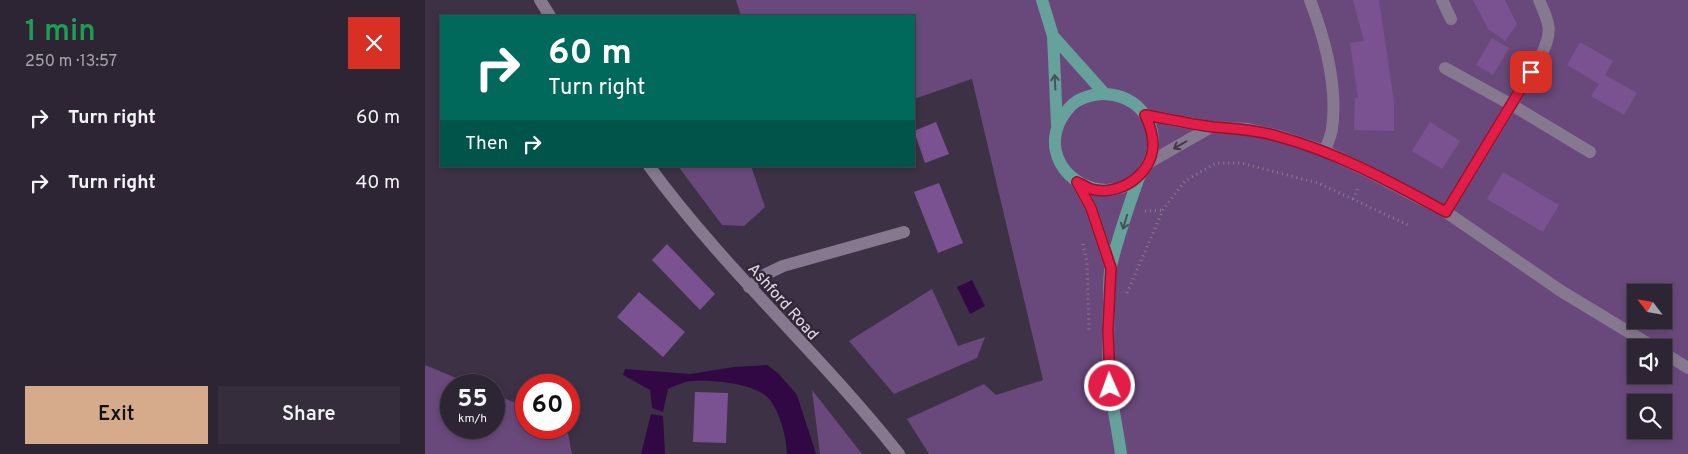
<!DOCTYPE html>
<meta charset="utf-8">
<style>
:root{--surface:#2e2534;--page:#362d3c;--text:#f1f3f6;--muted:#a7a5ac;--line:#49424f;--accent:#d6ab8b}
body{margin:0;font-family:Overpass,sans-serif;background:var(--page);color:var(--text);height:100vh;display:flex;flex-direction:column;font-size:19px;white-space:nowrap}
*{box-sizing:border-box;margin:0}
p{font-size:16px;color:var(--muted)}
.icon{flex:none;width:28px;height:28px;fill:none;stroke:currentColor;stroke-width:2;stroke-linecap:round;stroke-linejoin:round}
.map{position:relative;flex:1;overflow:hidden}
.side{display:flex;flex-direction:column;background:var(--surface);width:425px}
.side>*{flex:none}
.guide{position:absolute;left:15px;top:15px;width:475px;height:152px;border-radius:0px;box-shadow:0 2px 8px #0003,0 0 0 1px var(--line);background:#00695c;color:#fff;overflow:hidden}
.needle{width:32px;rotate:301deg}
.buttons{position:absolute;left:1202px;top:284px;display:grid;gap:10px}
.buttons a{display:grid;place-items:center;width:45px;height:45px;border-radius:0px;background:var(--surface);box-shadow:0 2px 8px #0003,0 0 0 1px var(--line);font-size:25px}
.speed{position:absolute;left:15px;top:374px;display:flex;gap:10px;font-size:25px;font-weight:700;text-align:center}
.speed>*{display:grid;place-content:center;width:65px;height:65px;border-radius:50%;background:var(--surface);box-shadow:0 2px 8px #0003,0 0 0 1px var(--line);line-height:1}
.speed small{font-size:12px;font-weight:400}
.speed .limit{border:8px solid #d22;background:#fff;color:#111}
.pin{position:absolute;display:grid;place-items:center;width:42px;height:42px;color:#fff;margin:-21px;border-radius:10px;box-shadow:0 2px 8px #0006}
.me{position:absolute;width:55px;margin:-28px;rotate:358deg;stroke-linejoin:round;filter:drop-shadow(0 0 4px #0008)}
.turn{display:flex;align-items:center;gap:18px;height:105px;padding:0 25px;font-size:22px}
.turn .icon{width:65px;height:65px;stroke-width:2.5}
.turn b{display:block;font-size:35px;line-height:42px}
.then{display:flex;align-items:center;height:48px;padding:0 25px;background:#0003;gap:10px;font-size:19px}
.round{display:grid;place-items:center;flex:none;width:52px;height:52px;border-radius:0px;background:var(--page)}
.head{display:flex;align-items:center;justify-content:space-between;height:85px;padding:0 25px}
h1{font-size:30px;font-weight:600;line-height:38px;color:#1e9e55}
.cta{display:flex;gap:10px;margin-top:auto;padding:10px 25px}
.cta a{flex:1;height:58px;border-radius:0px;background:var(--accent);color:#111;font-size:20px;font-weight:600;line-height:58px;text-align:center}
.cta a+a{background:var(--page);color:var(--text)}
ul{padding:0;list-style:none}
li{display:flex;align-items:center;gap:15px;height:65px;padding:0 25px}
li div{flex:1}
li b{display:block;font-size:19px}
li em{font-style:normal}
main{display:flex;flex:1;min-height:0}
.map>svg:first-child{display:block}
.green{fill:#69497b;fill-rule:evenodd}
.water{fill:#320844}
.building{fill:#7a5291}
.lines{fill:none;stroke-linecap:round;stroke-linejoin:round}
.path{stroke:#887e8e;stroke-width:3;stroke-dasharray:1 4;stroke-linecap:butt}
.service{stroke:#86788f;stroke-width:12}
.minor{stroke:#86788f;stroke-width:12}
.tertiary{stroke:#86788f;stroke-width:12}
.primary{stroke:#67a19c;stroke-width:12}
.oneway{stroke:#45525c}
.oneway2{stroke:#44374b}
.route-casing{stroke:#92132f;stroke-width:12}
.route{stroke:#e11d48;stroke-width:9}
.labels{text-anchor:middle;stroke-width:5;stroke-linejoin:round;paint-order:stroke}
.street-label{font-size:16px;fill:#e1dae6;stroke:#33273a}
</style>
<main>
<section class="side">
<div class="head"><div><h1>1 min</h1><p>250 m · 13:57</p></div><a class="round" style="background:#d93025;color:#fff"><svg class="icon" aria-label="close" viewBox="0 0 24 24"><path d="M6 6l12 12M18 6L6 18"/></svg></a></div>
<ul>
<li><svg class="icon" aria-label="right" viewBox="0 0 24 24"><path d="M7 20v-9h11M14 6l5 5-5 5"/></svg><div><b>Turn right</b></div><em>60 m</em></li>
<li><svg class="icon" aria-label="right" viewBox="0 0 24 24"><path d="M7 20v-9h11M14 6l5 5-5 5"/></svg><div><b>Turn right</b></div><em>40 m</em></li>
</ul>
<div class="cta"><a>Exit</a><a>Share</a></div>
</section>
<div class="map">
<svg width="1263" height="454" viewBox="0 0 1263 454">
<rect width="100%" height="100%" fill="#3d3145"/>
<!-- green -->
<path class="green" d="M 311,0 L 1263,0 L 1263,454 L 504,454 L 482,419 L 559,384 L 571,395 L 618,380 L 547,79 L 489,99 L 489,16 L 316,16 ZM 1211,292 L 1239,292 L 1239,320 L 1211,320 ZM 1211,348 L 1239,348 L 1239,375 L 1211,375 ZM 1211,402 L 1239,402 L 1239,430 L 1211,430 Z
M 253,166 L 326,166 L 340,207 L 319,226 L 297,225 Z
M 507,289 L 533,346 L 560,337 L 552,358 L 469,394 L 424,341 Z
M 0,365 L 48,385 L 26,385 L 26,428 L 69,428 L 69,394 L 101,407 L 101,428 L 142,428 L 147,454 L 0,454 Z
M 387,390 L 437,454 L 395,454 Z"/>
<!-- water -->
<path class="water" d="M 547,280 L 560,306 L 545,314 L 532,287 Z
M 342,365 L 353,373 L 372,395 L 391,454 L 362,454 C 361,436 356,415 345,400 C 331,383 288,380 268,381 C 260,381 250,386 243,389 L 238,412 L 227,408 L 225,390 L 198,375 L 200,369 L 265,374 L 309,367 Z
M 226,414 L 238,416 L 240,454 L 216,454 Z"/>
<!-- building -->
<path class="building" d="M 928,0 L 954,0 L 969,102 L 969,131 L 929,130 L 930,98 L 933,98 L 925,43 L 939,41 Z
M 1048,0 L 1080,0 L 1092,24 L 1080,41 L 1063,29 Z
M 1067,38 L 1084,48 L 1068,75 L 1051,65 Z
M 1155,42 L 1188,61 L 1180,75 L 1212,93 L 1199,115 L 1166,96 L 1174,84 L 1142,65 Z
M 511,122 L 524,154 L 500,163 L 489,131 Z
M 1005,122 L 1035,141 L 1017,169 L 987,151 Z
M 1078,172 L 1134,205 L 1118,232 L 1062,199 Z
M 514,183 L 538,243 L 513,253 L 489,192 Z
M 242,244 L 290,294 L 275,310 L 227,260 Z
M 214,292 L 260,332 L 238,357 L 192,317 Z
M 270,392 L 303,393 L 301,443 L 268,442 Z"/>
<g class="lines">
<!-- path -->
<path class="path" d="M 928,199 L 934,186
M 720,211 L 738,210
M 658,244 L 662,263 L 664,332
M 702,293 L 738,210 L 760,181 L 791,163 L 816,163 L 893,183 L 983,225"/>
<!-- service -->
<path class="service" d="M 1017,0 L 1026,19
M 1020,68 L 1087,105 L 1165,152
M 324,287 L 337,276 L 358,266 L 479,232"/>
<!-- minor -->
<path class="minor" d="M 885,0 C 900,39 913,87 907,129 C 906,136 902,144 900,151
M 720,115 L 786,127 L 823,129 L 854,136 L 900,151 L 940,170 L 1021,212 L 1136,291 L 1230,348
M 723,163 L 786,127
M 1021,212 L 1116,56 C 1128,31 1125,25 1114,0
M 1239,353 L 1263,368"/>
<!-- tertiary -->
<path class="tertiary" d="M 115,0 L 125,16
M 224,166 C 299,269 395,354 474,454"/>
<!-- primary -->
<path class="primary" d="M 617,0 L 628,36 L 632,125
M 628,36 L 679,93
M 652,182 L 666,208 L 686,268
M 696,454 C 693,432 688,409 685,387 C 682,360 683,331 684,304 C 685,292 683,278 686,266 C 693,237 703,208 713,180 C 715,174 720,169 723,164 C 728,154 729,141 727,131 C 719,97 680,85 652,101 C 644,106 639,114 635,121 C 615,162 658,201 698,187 C 703,185 709,180 714,177"/>
</g>
<!-- one-way arrows -->
<defs><path id="oneway-shaft" d="M-6 0H5M1.5-3L5.5 0L1.5 3" fill="none" stroke-width="1.6" stroke-linecap="round" stroke-linejoin="round" transform="scale(1.25)"/></defs>
<g class="oneway">
<use href="#oneway-shaft" transform="translate(630 82) rotate(-93)"/>
<use href="#oneway-shaft" transform="translate(700 222) rotate(107)"/>
</g>
<use class="oneway2" href="#oneway-shaft" transform="translate(755 145) rotate(150)"/>
<g class="lines">
<!-- route casing -->
<g class="route-casing">
<path id="route" d="M 685,386 L 683,330 L 686,268 L 666,208 L 652,182 C 656,184 661,187 666,189 C 694,197 727,175 728,145 C 728,134 725,125 720,115 C 743,119 765,124 788,127 C 811,129 833,130 855,137 C 914,153 967,183 1021,212 L 1106,72"/>
</g>
<!-- route -->
<use href="#route" class="route"/>
</g>
<g class="labels">
<!-- street labels -->
<g class="street-label">
<text transform="translate(359 301) rotate(48)" y="6">Ashford Road</text>
</g>
</g>
</svg>
<div class="buttons">
<a><svg class="needle" viewBox="-14 -14 28 28"><path d="M0-13l5 13h-10z" fill="#e53935"/><path d="M0 13l5-13h-10z" fill="#a7a5ac"/></svg></a>
<a><svg class="icon" aria-label="sound" viewBox="0 0 24 24"><path d="M4 9h4l5-4v14l-5-4H4zM17 9q2 3 0 6"/></svg></a>
<a><svg class="icon" aria-label="search" viewBox="0 0 24 24"><circle cx="10" cy="10" r="6"/><path d="M15 15l6 6"/></svg></a>
</div>
<div class="speed"><div>55<small>km/h</small></div><div class="limit">60</div></div>
<div class="pin" style="left:1106px;top:72px;background:#d93025"><svg class="icon" aria-label="arrive" viewBox="0 0 24 24"><path d="M6 21V4h12l-3 4 3 4H6"/></svg></div>
<svg class="me" style="left:685px;top:386px" viewBox="-20 -20 40 40"><circle r="17" fill="#e11d48" stroke="#fff" stroke-width="3"/><path d="M0-11L8 9 0 5-8 9z" fill="#fff"/></svg>
<div class="guide">
<div class="turn"><svg class="icon" aria-label="right" viewBox="0 0 24 24"><path d="M7 20v-9h11M14 6l5 5-5 5"/></svg><div><b>60 m</b>Turn right</div></div>
<div class="then">Then<svg class="icon" aria-label="right" viewBox="0 0 24 24"><path d="M7 20v-9h11M14 6l5 5-5 5"/></svg></div>
</div>
</div>
</main>
